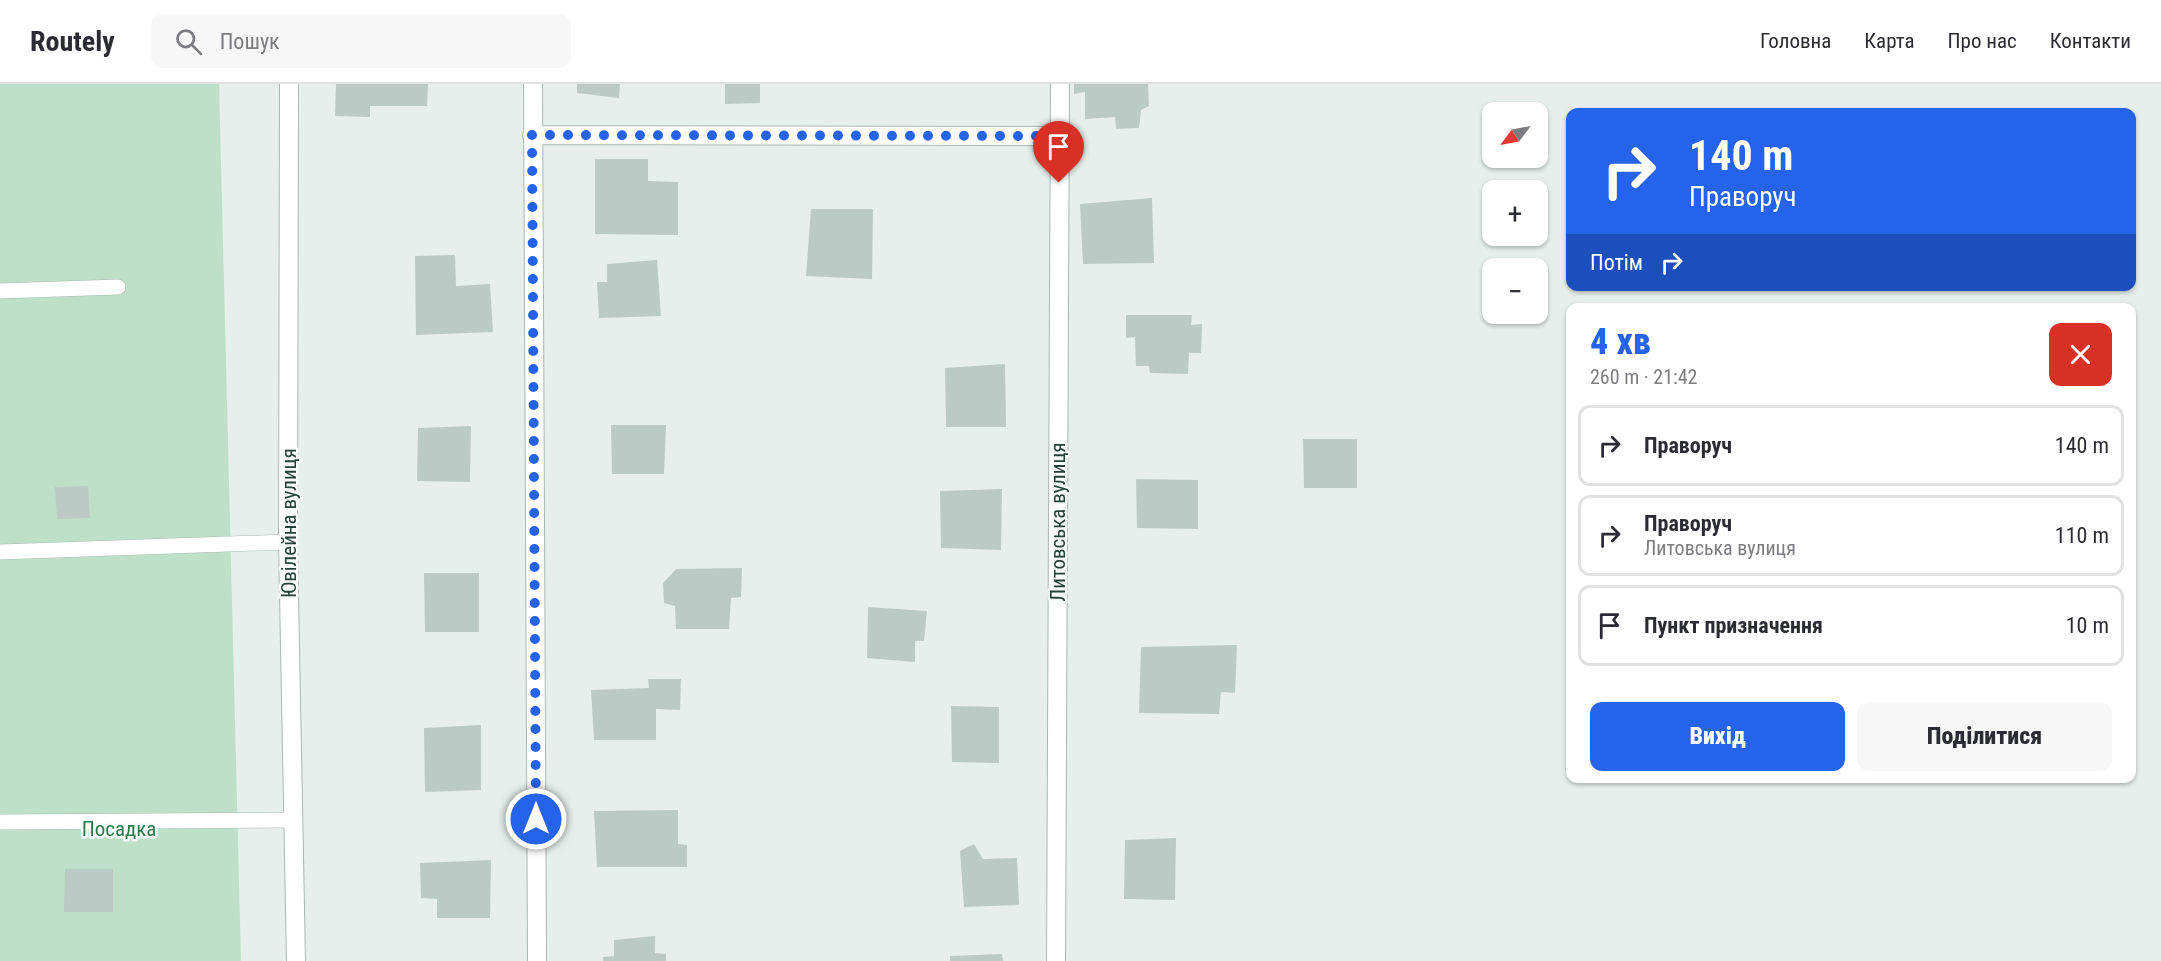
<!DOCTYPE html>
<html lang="uk">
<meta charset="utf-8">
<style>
:root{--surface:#fff;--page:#f7f7f7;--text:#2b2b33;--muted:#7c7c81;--line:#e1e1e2;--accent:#2563eb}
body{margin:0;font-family:"Roboto Condensed",sans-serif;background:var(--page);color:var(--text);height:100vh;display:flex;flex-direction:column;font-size:22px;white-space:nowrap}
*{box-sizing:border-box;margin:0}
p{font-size:20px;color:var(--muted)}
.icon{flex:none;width:33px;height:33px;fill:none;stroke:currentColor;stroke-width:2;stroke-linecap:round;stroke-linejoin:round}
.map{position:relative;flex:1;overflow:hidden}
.side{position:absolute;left:1566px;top:219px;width:570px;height:480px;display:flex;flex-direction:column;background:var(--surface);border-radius:12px;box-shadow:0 2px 4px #0004}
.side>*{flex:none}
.top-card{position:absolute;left:1566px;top:24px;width:570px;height:183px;border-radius:12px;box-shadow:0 2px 4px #0004;background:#2563eb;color:#fff;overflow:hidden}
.needle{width:39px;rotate:238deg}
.buttons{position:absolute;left:1482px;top:18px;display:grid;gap:12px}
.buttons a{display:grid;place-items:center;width:66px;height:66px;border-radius:12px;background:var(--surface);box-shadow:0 2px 4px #0004;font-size:30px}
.pin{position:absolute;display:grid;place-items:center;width:51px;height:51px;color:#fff;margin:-62px -26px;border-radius:50% 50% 50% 0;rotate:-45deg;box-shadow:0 0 6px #0007}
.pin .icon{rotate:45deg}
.me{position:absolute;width:66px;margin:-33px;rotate:0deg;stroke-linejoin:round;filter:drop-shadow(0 0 4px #0008)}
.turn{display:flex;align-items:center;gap:21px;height:126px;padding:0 24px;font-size:27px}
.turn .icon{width:78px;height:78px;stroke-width:2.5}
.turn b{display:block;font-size:42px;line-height:51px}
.then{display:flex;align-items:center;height:57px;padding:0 24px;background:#0003;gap:12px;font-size:22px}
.round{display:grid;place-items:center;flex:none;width:63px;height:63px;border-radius:12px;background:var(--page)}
.summary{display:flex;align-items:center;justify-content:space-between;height:102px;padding:0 24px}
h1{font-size:36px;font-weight:800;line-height:45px;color:var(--accent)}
.button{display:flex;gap:12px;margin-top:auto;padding:12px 24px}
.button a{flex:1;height:69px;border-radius:12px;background:var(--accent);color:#fff;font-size:24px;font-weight:800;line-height:69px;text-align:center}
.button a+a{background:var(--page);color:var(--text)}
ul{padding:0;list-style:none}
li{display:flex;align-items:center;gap:18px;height:81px;margin:0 12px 9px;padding:0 12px;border:3px solid var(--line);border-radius:12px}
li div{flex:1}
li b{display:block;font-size:22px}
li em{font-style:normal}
header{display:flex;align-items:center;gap:36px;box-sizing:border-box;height:84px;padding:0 30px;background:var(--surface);border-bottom:2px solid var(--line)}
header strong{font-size:28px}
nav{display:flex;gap:33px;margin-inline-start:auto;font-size:21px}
.search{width:420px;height:54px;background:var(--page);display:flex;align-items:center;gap:15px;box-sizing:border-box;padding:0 21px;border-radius:12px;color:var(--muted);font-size:22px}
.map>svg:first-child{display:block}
.green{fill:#bfe0c8}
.building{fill:#bbcac4}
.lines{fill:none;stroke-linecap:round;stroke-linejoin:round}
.lane-casing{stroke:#a8b8b2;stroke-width:16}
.street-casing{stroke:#a8b8b2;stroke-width:20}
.lane{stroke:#fff;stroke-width:15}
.street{stroke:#fff;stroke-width:18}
.route{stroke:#2563eb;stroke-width:10;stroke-dasharray:0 18}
.labels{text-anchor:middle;stroke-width:5;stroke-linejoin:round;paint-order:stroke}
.street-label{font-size:21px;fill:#24423a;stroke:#f7fbf9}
.park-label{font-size:21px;fill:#2d7a4b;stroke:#f7fbf9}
</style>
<header>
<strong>Routely</strong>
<div class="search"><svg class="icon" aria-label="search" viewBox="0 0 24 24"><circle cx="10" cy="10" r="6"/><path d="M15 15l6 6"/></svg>Пошук</div>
<nav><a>Головна</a><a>Карта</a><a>Про нас</a><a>Контакти</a></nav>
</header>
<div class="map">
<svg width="2161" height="877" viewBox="0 0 2161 877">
<rect width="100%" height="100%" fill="#e6efeb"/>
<!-- green -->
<path class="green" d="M 0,0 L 219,0 L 241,877 L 0,877 Z"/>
<!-- building -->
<path class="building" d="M 336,0 L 428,0 L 427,22 L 370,22 L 370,33 L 335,32 Z
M 577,0 L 620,0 L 619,14 L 577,9 Z
M 725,0 L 760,0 L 760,19 L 725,20 Z
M 1074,0 L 1148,0 L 1149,22 L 1141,26 L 1139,44 L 1116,45 L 1115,33 L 1085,35 L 1085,8 L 1074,10 Z
M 595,75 L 648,75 L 648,97 L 678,98 L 678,151 L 595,150 Z
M 1152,114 L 1154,179 L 1083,180 L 1080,120 Z
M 811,125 L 873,125 L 872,195 L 806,192 Z
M 455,171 L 456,202 L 490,200 L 493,248 L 416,251 L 415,172 Z
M 657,176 L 661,232 L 599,234 L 597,198 L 607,198 L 607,180 Z
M 1126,231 L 1192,231 L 1191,241 L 1202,240 L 1201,269 L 1189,269 L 1188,290 L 1150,289 L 1149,282 L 1136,282 L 1135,253 L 1126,254 Z
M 1005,280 L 1006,343 L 946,343 L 945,284 Z
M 611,341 L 666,341 L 664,390 L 612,390 Z
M 471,342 L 470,398 L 417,397 L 418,344 Z
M 1303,355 L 1357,355 L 1357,404 L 1304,404 Z
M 1136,395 L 1198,396 L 1198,445 L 1137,444 Z
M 88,402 L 90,434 L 57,435 L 55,403 Z
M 1002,405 L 1001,466 L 941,464 L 940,407 Z
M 742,484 L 741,513 L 731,514 L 729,545 L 676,545 L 675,522 L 664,519 L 663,499 L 676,485 Z
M 424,489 L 479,489 L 479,548 L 425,548 Z
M 868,523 L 927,527 L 924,557 L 915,557 L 915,578 L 867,574 Z
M 1237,561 L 1235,609 L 1221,608 L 1219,630 L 1139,629 L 1141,563 Z
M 648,595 L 681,595 L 680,626 L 656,625 L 656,656 L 594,656 L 591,606 L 649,604 Z
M 951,622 L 999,623 L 999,679 L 952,678 Z
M 481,641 L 481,706 L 425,708 L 424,644 Z
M 678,726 L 678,760 L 687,761 L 687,783 L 597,783 L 594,727 Z
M 1176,754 L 1175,816 L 1124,815 L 1125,756 Z
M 974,760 L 983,775 L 1017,774 L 1019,821 L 964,823 L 960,767 Z
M 491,776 L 490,834 L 437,834 L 437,815 L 421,814 L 420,779 Z
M 65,785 L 113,785 L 113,828 L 64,828 Z
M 655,852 L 655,869 L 666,870 L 666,877 L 603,877 L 603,873 L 614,872 L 614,856 Z
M 1002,870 L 1003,877 L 950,877 L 950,872 Z"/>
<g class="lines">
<!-- lane casing -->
<g class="lane-casing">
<path id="lane" d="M 0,207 L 118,203
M 0,468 L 288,458
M 0,738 L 293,736"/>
</g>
<!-- street casing -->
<g class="street-casing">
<path id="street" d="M 289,0 L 288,458 L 296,877
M 533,0 L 537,877
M 532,51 L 1059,52
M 1056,877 L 1060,0"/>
</g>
<!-- lane -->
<use href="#lane" class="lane"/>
<!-- street -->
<use href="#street" class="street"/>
</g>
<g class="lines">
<!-- route -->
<path class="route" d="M 536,735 L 532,51 L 1059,52 L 1059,99"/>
</g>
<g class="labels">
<!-- street labels -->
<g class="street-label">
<text transform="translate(1058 438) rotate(-90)" y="7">Литовська вулиця</text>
<text transform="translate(289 439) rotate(-90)" y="7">Ювілейна вулиця</text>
</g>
<!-- park labels -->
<g class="park-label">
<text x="119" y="752">Посадка</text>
</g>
</g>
</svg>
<div class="buttons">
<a><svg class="needle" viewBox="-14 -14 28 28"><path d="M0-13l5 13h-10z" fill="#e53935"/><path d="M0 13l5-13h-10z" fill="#7c7c81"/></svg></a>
<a>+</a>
<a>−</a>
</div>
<div class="pin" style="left:1059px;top:99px;background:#d93025"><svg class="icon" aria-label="arrive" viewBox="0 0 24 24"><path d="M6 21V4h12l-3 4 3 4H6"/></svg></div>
<svg class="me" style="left:536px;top:735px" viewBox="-20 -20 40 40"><circle r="17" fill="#2563eb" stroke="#fff" stroke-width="3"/><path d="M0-11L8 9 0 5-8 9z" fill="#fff"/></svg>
<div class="top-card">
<div class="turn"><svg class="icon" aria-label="right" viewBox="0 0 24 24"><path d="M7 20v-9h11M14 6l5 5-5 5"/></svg><div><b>140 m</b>Праворуч</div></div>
<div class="then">Потім<svg class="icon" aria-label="right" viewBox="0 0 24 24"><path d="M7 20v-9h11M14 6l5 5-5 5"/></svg></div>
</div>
<section class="side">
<div class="summary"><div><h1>4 хв</h1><p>260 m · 21:42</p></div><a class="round" style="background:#d93025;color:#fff"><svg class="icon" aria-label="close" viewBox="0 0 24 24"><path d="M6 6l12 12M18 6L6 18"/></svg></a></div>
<ul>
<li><svg class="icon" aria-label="right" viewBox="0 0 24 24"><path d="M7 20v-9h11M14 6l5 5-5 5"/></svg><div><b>Праворуч</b></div><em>140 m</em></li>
<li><svg class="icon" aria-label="right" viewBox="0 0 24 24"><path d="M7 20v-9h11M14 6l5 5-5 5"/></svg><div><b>Праворуч</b><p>Литовська вулиця</p></div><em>110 m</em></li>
<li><svg class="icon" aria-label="arrive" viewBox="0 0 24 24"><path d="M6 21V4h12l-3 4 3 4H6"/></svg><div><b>Пункт призначення</b></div><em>10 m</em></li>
</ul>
<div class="button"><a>Вихід</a><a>Поділитися</a></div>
</section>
</div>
